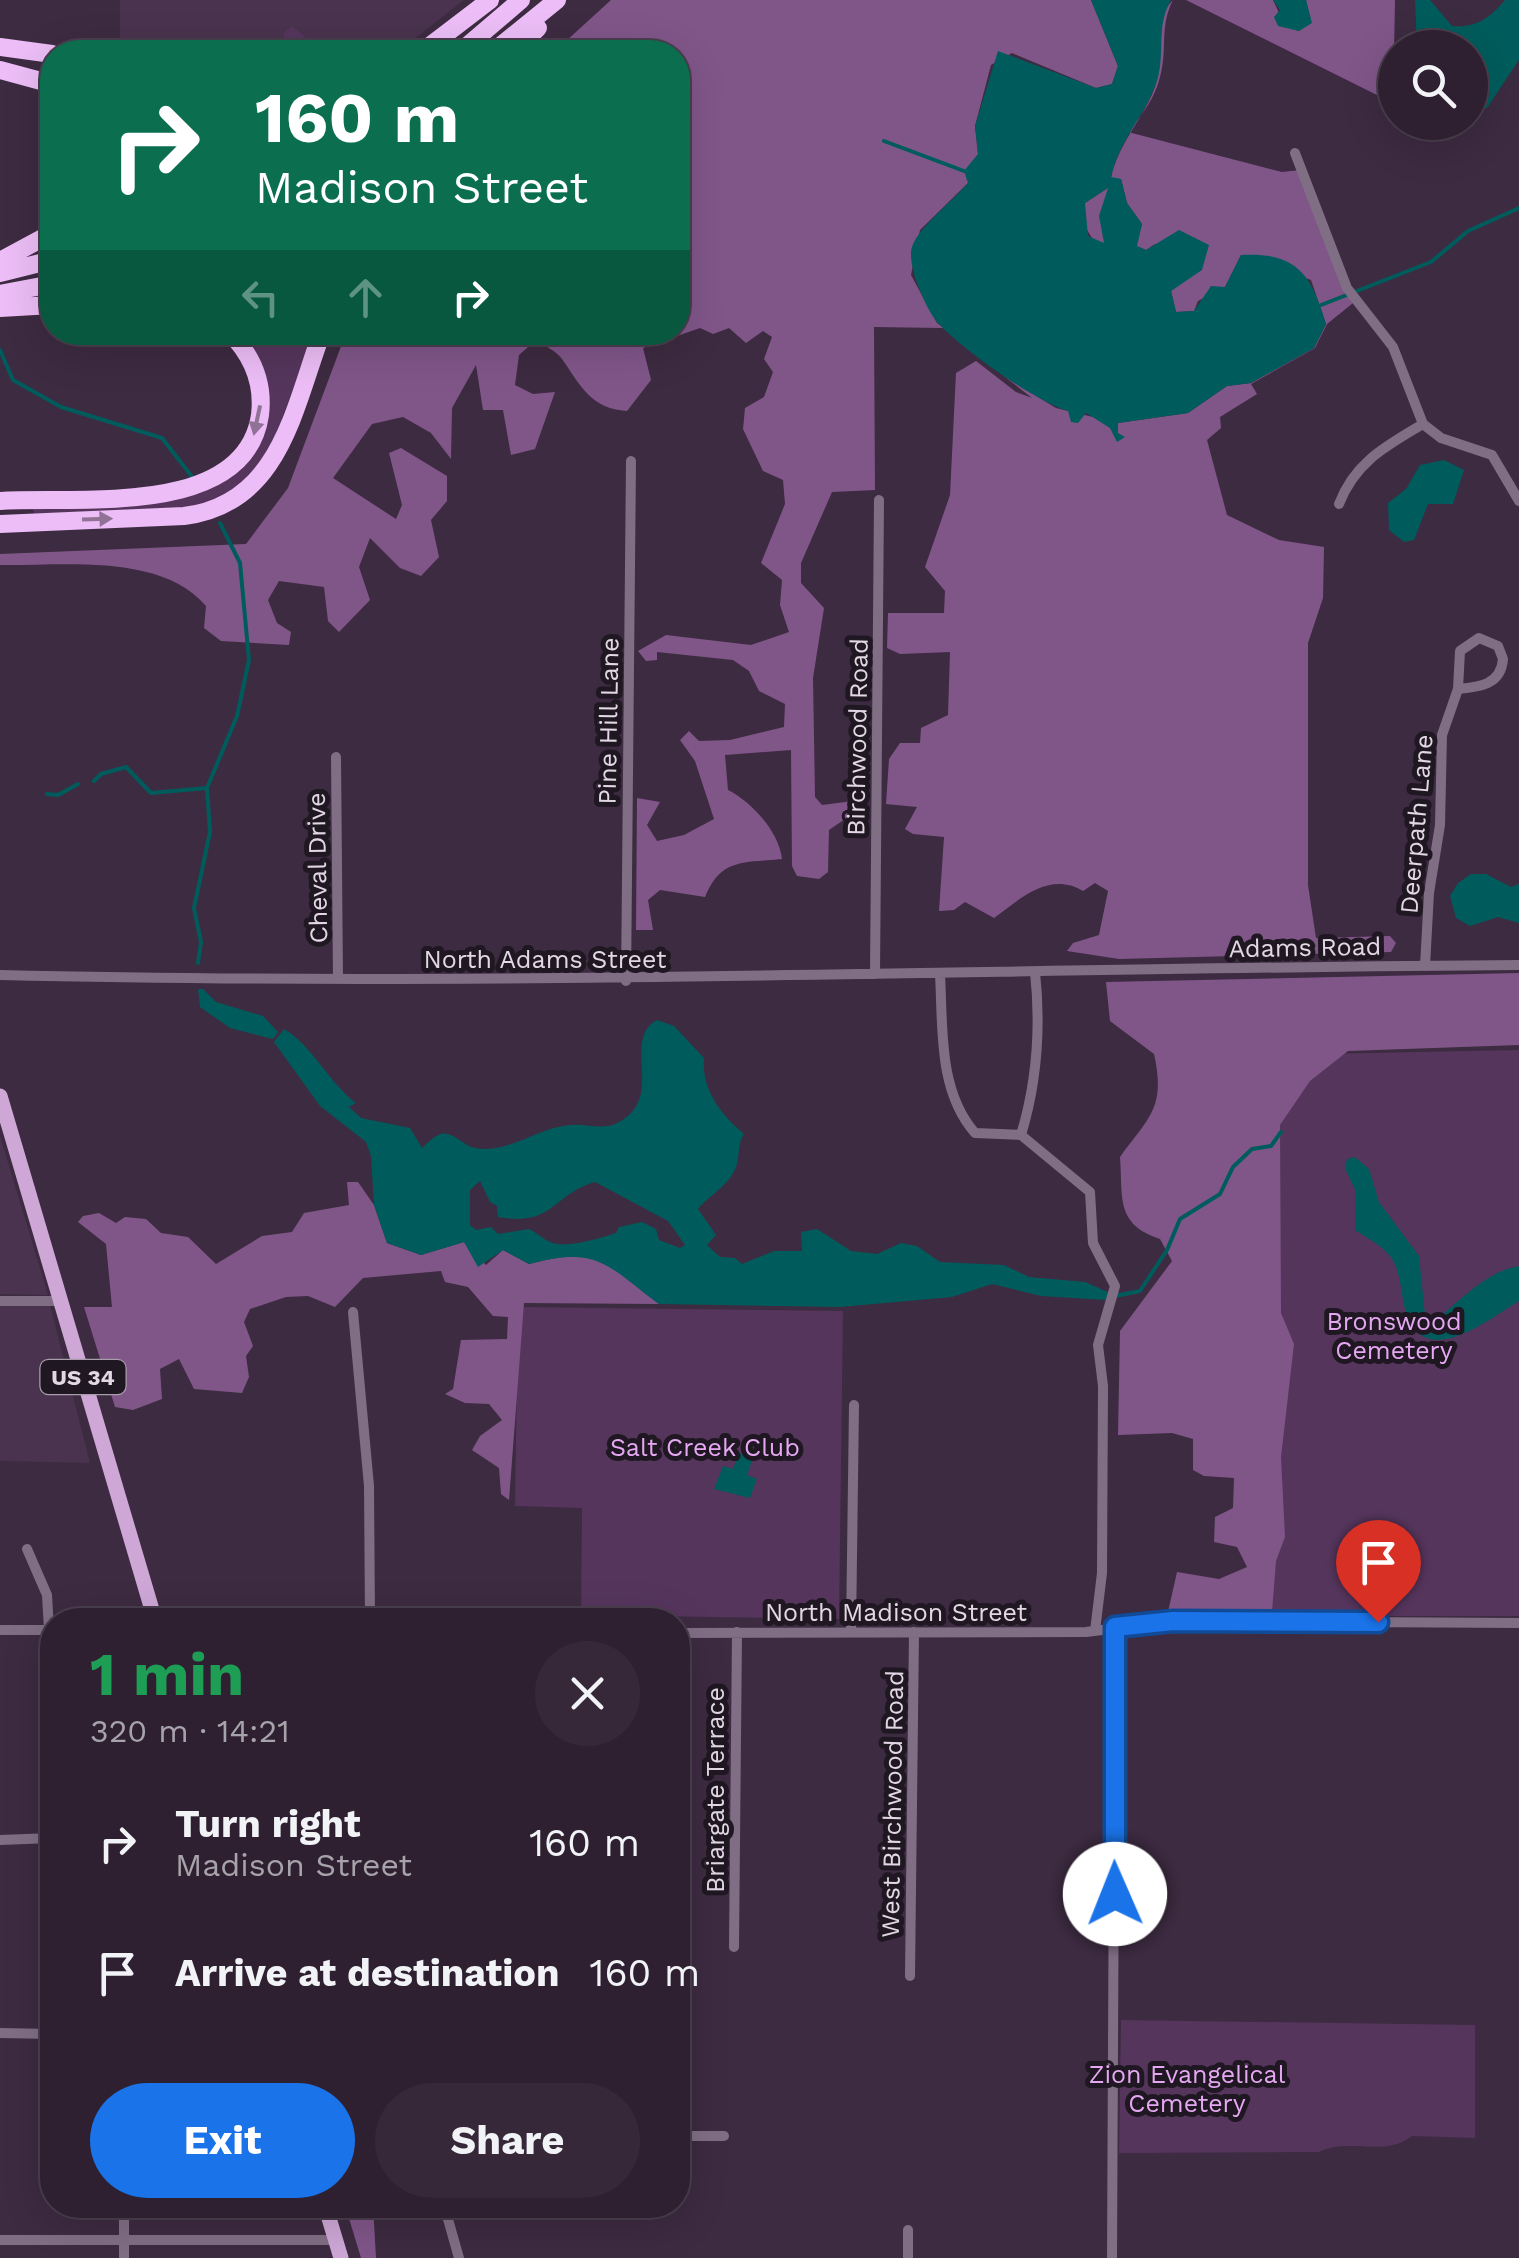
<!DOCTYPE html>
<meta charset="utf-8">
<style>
:root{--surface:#2e2031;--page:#362839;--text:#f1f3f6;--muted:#a7a3ab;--line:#493e4d;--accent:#1a73e8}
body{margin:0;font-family:"Work Sans",sans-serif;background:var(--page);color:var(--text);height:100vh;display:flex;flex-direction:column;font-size:38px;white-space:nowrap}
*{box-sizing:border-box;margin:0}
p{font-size:32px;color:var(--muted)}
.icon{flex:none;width:55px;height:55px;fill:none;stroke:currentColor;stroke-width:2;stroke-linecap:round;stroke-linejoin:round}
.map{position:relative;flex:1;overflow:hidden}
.sheet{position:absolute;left:40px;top:1608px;width:650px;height:610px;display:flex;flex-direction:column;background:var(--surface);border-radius:40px;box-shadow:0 10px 40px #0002,0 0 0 2px var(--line)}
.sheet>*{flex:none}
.hud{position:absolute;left:40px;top:40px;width:650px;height:305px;border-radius:40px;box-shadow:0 10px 40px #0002,0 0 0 2px var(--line);background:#0b6e4f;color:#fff;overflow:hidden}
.fabs{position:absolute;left:1378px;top:30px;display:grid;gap:20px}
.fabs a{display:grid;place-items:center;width:110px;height:110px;border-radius:50%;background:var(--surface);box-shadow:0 10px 40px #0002,0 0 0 2px var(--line);font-size:50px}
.pin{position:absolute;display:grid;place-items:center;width:85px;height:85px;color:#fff;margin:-102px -42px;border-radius:50% 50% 50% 0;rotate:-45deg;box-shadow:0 0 10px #0007}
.pin .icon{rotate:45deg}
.me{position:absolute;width:110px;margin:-55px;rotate:359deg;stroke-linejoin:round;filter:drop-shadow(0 0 8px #0008)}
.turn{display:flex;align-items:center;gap:35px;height:210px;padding:0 50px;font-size:45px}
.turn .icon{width:130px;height:130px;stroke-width:2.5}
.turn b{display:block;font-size:70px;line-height:85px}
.lanes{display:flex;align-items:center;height:95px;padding:0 50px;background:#0003;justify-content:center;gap:50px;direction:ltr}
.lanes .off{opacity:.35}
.round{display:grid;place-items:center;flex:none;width:105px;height:105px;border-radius:52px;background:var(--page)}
.overview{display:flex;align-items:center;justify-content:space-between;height:170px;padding:0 50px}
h1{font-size:60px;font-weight:700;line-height:75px;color:#1e9e55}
.primary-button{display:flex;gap:20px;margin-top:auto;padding:20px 50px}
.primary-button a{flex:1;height:115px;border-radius:60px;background:var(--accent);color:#fff;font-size:40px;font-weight:700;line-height:115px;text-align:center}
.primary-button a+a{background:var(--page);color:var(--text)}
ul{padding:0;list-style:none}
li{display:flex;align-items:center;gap:30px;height:130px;padding:0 50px}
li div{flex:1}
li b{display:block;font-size:38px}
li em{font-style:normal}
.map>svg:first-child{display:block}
.built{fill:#49334e}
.green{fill:#55355c}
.forest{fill:#805689}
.water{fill:#005c5c;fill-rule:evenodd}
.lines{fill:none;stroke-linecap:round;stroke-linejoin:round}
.stream{stroke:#005c5c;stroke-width:4}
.street{stroke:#806e85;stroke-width:10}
.primary{stroke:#cea7d6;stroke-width:15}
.highway{stroke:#ecbdf6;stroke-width:18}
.oneway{fill:#907296}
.route-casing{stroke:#114b97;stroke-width:25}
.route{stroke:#1a73e8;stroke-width:18}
.labels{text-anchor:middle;stroke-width:10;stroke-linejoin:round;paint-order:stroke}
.shield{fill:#1f1721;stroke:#a89daa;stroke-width:2.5}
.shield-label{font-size:22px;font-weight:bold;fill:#e2d7e5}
.street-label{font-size:25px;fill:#e2d7e5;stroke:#1f1721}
.park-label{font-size:25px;fill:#e5a7f2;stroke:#1f1721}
</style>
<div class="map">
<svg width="1519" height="2258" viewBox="0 0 1519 2258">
<rect width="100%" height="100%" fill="#3d2b41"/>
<!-- built -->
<path class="built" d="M 120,0 L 464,0 L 398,52 L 120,52 Z
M 0,1136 L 48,1295 L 0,1294 Z
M 0,1304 L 50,1305 L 90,1463 L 0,1461 Z"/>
<!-- green -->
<path class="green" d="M 292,26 L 324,52 L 283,52 L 284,32 Z
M 240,333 L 314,333 L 267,458 L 252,478 L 203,507 L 34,514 L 33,507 C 116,504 205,520 258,443 L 255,352 Z
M 1519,1050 L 1519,1616 L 1269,1616 L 1268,1055 Z
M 518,1307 L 843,1311 L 839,1619 L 581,1615 L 582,1508 L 515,1506 Z
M 1121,2020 L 1475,2025 L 1475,2138 L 1412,2136 C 1384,2158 1349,2137 1319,2152 L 1119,2153 Z"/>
<!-- forest -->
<path class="forest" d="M 611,0 L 1091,0 L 1118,66 L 1112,84 L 1096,88 L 1012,53 L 991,65 L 975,126 L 978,154 L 968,183 L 920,230 L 911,275 L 937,323 L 1013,382 L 1056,408 L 1097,418 L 1118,434 L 1118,423 L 1188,413 L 1227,386 L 1251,383 L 1314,348 L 1326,324 L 1311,280 L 1241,255 L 1225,287 L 1198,301 L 1194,311 L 1176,312 L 1171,291 L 1187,279 L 1155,244 L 1146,250 L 1136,246 L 1142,224 L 1127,203 L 1121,179 L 1111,178 C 1119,139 1150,113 1158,76 C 1164,50 1152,19 1173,0 C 1159,27 1168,49 1160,77 C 1155,98 1142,115 1128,132 L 1282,172 L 1301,170 L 1353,303 L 1327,324 L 1315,348 L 1251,384 L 1257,394 L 1220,417 L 1221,428 L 1207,440 L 1227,515 L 1279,540 L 1324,547 L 1323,598 L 1308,643 L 1308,885 L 1316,938 L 1390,936 L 1396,943 L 1391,952 L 1119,959 L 1067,951 L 1073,943 L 1099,935 L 1108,891 L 1095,883 L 1083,891 C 1049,871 1020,899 994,918 L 965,902 L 954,910 L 939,911 L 944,837 L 913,834 L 905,829 L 917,807 L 886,804 L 889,759 L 900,743 L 920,743 L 921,728 L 948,715 L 950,652 L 900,654 L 887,648 L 888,613 L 944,613 L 945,591 L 925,567 L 950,495 L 956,373 L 976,361 L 1016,392 L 1032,398 L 943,328 L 874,327 L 875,490 L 832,492 L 801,563 L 801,583 L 824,608 L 813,678 L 815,797 L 822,805 L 853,801 L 851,815 L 829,830 L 828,872 L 819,879 L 797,876 L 792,866 L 791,750 L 725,755 L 728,790 C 752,802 779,832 782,859 C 743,863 721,858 705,897 L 660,890 L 648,900 L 653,930 L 636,930 L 637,798 L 660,802 L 647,825 L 657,841 L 684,835 L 714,819 L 695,761 L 680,740 L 689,731 L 699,741 L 730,740 L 784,727 L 785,704 L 759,691 L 749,671 L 733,660 L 657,652 L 657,660 L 646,661 L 638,651 L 666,635 L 751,645 L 789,632 L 780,605 L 782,580 L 761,563 L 785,504 L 783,480 L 763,471 L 743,429 L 745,408 L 764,397 L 773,372 L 764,359 L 772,337 L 763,331 L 746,343 L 729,328 L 713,334 L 700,328 L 643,348 L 651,380 L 627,411 C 591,409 580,385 562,359 C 556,351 544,345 536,340 L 519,355 L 515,385 L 533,394 L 555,392 L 535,449 L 511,455 L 503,410 L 483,410 L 476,365 L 452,408 L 451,459 L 431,433 L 403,417 L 372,424 L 333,478 L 396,519 L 402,505 L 389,453 L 401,448 L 447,476 L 447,501 L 431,520 L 439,557 L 421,576 L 400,568 L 370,538 L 359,567 L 370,600 L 339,632 L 328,621 L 324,587 L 279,581 L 268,600 L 277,623 L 291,632 L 289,645 L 221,641 L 204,628 L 206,606 C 161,553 64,566 0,565 L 0,554 L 246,544 L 288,488 L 346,333 L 678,332 L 678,52 L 554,52 Z
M 1186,0 L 1273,0 L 1285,26 L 1299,31 L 1311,22 L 1306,0 L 1395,0 L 1393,103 Z
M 1109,187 L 1104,244 L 1095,243 L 1084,225 L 1085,203 Z
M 1519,973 L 1519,1045 L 1348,1051 L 1310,1081 L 1280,1125 L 1281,1313 L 1294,1344 L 1281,1457 L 1285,1537 L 1276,1561 L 1272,1612 L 1168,1612 L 1177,1572 L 1219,1579 L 1247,1567 L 1237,1547 L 1214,1542 L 1215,1517 L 1233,1508 L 1234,1478 L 1204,1476 L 1193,1470 L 1193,1439 L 1172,1433 L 1118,1435 L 1120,1331 L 1172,1261 L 1160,1239 C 1115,1224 1123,1198 1120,1157 C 1149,1117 1166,1108 1154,1054 L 1110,1021 L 1106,982 Z
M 347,1182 L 358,1182 L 374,1205 L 387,1243 L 421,1255 L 464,1242 L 486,1265 L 503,1250 L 529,1264 C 603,1244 605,1264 659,1304 L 524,1303 L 509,1500 L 501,1494 L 499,1468 L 472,1450 L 480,1436 L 502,1420 L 489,1404 L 465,1403 L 445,1394 L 453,1389 L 461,1340 L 507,1339 L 508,1317 L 493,1316 L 468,1287 L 445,1282 L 441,1271 L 363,1278 L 335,1307 L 308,1296 L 286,1297 L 250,1309 L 244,1322 L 253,1346 L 246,1356 L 249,1377 L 242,1393 L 194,1389 L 179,1359 L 160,1369 L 162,1399 L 133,1410 L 115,1407 L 84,1307 L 112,1307 L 106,1244 L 78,1222 L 83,1216 L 99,1213 L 116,1223 L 125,1217 L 146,1219 L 161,1233 L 188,1237 L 216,1264 L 262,1236 L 292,1232 L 304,1213 L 349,1205 Z
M 345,2205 L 373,2205 L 376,2258 L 361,2258 Z"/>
<!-- water -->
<path class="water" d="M 1091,0 L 1171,0 C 1156,26 1165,50 1158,77 C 1148,113 1119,139 1111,177 L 1121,179 L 1127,203 L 1142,224 L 1137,246 L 1146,250 L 1179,230 L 1209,245 L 1202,270 L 1171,291 L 1176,312 L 1194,311 L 1211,286 L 1225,287 L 1241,255 C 1297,252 1311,274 1326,324 L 1314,348 L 1251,383 L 1227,386 L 1188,413 L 1118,423 L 1118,433 L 1125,437 L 1117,442 L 1110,428 L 1086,413 L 1078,423 L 1071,422 L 1068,411 C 1035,401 963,350 939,324 C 927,312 906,264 912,247 C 919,226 952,202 968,183 L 964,171 L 978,154 L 975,126 L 998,51 L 1096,88 L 1112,84 L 1118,66 ZM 1108,188 L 1099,216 L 1104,243 L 1088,236 L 1085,203 Z
M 1273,0 L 1306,0 L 1312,23 L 1299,31 L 1278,26 L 1274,17 L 1280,10 Z
M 1415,0 L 1430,0 L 1452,26 C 1476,28 1490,18 1505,0 L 1519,0 L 1519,60 L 1487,108 L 1470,110 L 1470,48 L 1417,47 Z
M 1444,460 L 1464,470 L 1453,504 L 1428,504 L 1414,540 L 1404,542 L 1389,530 L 1388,503 L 1406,489 L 1420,465 Z
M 1471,874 L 1486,874 L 1511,887 L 1519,884 L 1519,923 L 1498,917 L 1470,926 L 1456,918 L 1450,896 L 1458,883 Z
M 198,989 L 203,989 L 216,1002 L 263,1016 L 278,1032 L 273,1039 L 230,1028 L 200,1007 Z
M 657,1020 L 674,1026 L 704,1058 C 701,1088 720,1114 744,1134 C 737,1145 740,1151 737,1164 C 731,1185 710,1194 698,1209 L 716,1235 L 707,1245 L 720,1257 L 735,1258 L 742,1264 L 774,1251 L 802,1251 L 801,1232 L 817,1229 L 851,1251 L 877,1254 L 901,1243 L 917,1246 L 940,1262 L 1004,1265 L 1029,1277 L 1085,1282 L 1108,1292 L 1106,1300 L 1041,1296 L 992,1284 L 952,1297 L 840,1307 L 659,1304 C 607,1266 599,1245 529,1264 L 503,1250 L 478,1267 L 464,1242 L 421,1255 L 387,1243 L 374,1205 L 371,1156 L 366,1142 L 320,1106 L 274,1042 L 284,1029 C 312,1045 329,1083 356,1103 L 349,1107 L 361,1118 L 410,1128 L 422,1148 C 427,1143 434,1136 441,1134 C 453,1131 463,1146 475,1148 C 509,1154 536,1128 570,1125 C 585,1123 601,1130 615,1124 C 668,1101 620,1040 657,1020 ZM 480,1181 L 490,1202 L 497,1206 L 498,1217 C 554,1227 551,1195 595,1182 L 668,1221 L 685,1245 L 680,1248 L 659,1240 L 656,1229 L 642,1222 L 619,1227 L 616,1233 C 601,1238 565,1249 550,1242 C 543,1239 536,1232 529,1229 L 498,1234 L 491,1227 L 476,1230 L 470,1225 L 470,1190 Z
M 1355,1157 L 1369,1169 L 1379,1202 L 1419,1256 L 1426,1325 C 1441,1323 1478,1272 1519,1266 L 1519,1301 C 1493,1316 1431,1368 1409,1320 C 1400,1302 1403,1276 1392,1259 C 1385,1247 1367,1238 1355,1230 L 1356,1192 L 1345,1168 L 1347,1159 Z
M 739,1453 L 753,1458 L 747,1475 L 757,1479 L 750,1498 L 714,1489 L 723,1466 L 733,1469 Z"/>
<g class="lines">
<!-- stream -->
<path class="stream" d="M 884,141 L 964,171
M 1321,305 L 1431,262 L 1468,231 L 1519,208
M 0,350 L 13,380 L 61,407 L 162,438 L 193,478
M 94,781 L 101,774 L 126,767 L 151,793 L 207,788
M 47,794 L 58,795 L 78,784
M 198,963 L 201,942 L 194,908 L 210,832 L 207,788 L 237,716 L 249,660 L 240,563 L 220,523
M 1115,1296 L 1140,1291 L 1167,1250 L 1180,1219 L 1220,1194 L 1233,1167 L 1252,1149 L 1271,1146 L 1281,1132"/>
<!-- street -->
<path class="street" d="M 1295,153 L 1347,288 L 1393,347 L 1423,424 L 1441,438 L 1492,455 L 1519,501
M 1339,504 C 1355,462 1386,446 1423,424
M 336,757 L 338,979
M 1425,966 L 1429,893 L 1440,825 L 1442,735 L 1458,689 L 1460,651 L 1479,638 L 1498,646 L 1503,659 C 1501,685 1479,687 1458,689
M 875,974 L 879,500
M 940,974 C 943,1028 938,1091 975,1133 L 1021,1135 C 1037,1082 1041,1028 1035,972
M 0,975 C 507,987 1012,968 1519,965
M 626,981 L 631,461
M 1021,1135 L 1090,1192 L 1093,1243 L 1115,1286 L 1098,1345 L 1103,1386 L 1102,1573 L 1095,1631
M 0,1301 L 61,1301
M 353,1312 L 369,1486 L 370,1620
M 27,1549 L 47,1595 L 49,1630
M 0,1630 L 52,1630
M 851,1632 L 854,1405
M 678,1633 L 1086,1632 L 1173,1621 L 1519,1623
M 0,1840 L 52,1838
M 734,1947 L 737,1632
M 910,1976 L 914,1632
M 0,2033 L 52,2034
M 678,2136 L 724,2136
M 444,2205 L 459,2258
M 0,2240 L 335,2240
M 124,2258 L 124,2205
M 908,2258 L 908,2230
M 1112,2258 L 1115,1627"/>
<!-- primary -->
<path class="primary" d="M 0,1096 L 155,1620
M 325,2205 L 341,2258"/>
<!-- highway -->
<path class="highway" d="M 0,47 L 52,54
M 422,52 L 490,0
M 460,52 L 521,0
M 493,52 L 557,0
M 514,52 L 538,28
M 0,70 L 52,84
M 0,261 L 52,233
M 0,273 L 52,260
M 0,294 L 52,284
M 0,308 L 52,305
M 0,501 C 76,496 245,519 260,415 C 264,382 252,355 229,332
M 0,524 L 184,516 C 280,504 293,410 322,332"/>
</g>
<!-- one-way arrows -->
<defs><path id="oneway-solid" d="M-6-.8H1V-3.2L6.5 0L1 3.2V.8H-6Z" transform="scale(2.5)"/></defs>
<g class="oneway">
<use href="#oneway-solid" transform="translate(257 420) rotate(102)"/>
<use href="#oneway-solid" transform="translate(97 519) rotate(-2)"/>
</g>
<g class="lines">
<!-- route casing -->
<g class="route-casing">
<path id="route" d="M 1115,1894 L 1115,1627 L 1173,1621 L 1378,1622"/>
</g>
<!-- route -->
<use href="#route" class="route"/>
</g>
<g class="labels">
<!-- shield labels -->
<rect class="shield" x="40.5" y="1360" width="85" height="34" rx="8"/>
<g class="shield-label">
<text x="83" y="1385">US 34</text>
</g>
<!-- street labels -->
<g class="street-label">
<text transform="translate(608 721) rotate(-89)" y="9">Pine Hill Lane</text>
<text transform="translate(857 737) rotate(-89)" y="9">Birchwood Road</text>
<text transform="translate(1416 824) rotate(-85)" y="9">Deerpath Lane</text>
<text transform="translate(317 868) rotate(-91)" y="9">Cheval Drive</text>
<text transform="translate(1305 947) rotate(-1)" y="9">Adams Road</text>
<text x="545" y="968">North Adams Street</text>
<text x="896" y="1621">North Madison Street</text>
<text transform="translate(715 1790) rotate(-90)" y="9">Briargate Terrace</text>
<text transform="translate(892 1804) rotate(-89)" y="9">West Birchwood Road</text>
</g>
<!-- park labels -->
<g class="park-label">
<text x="1394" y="1330">Bronswood<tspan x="1394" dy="29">Cemetery</tspan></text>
<text x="705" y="1456">Salt Creek Club</text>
<text x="1187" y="2083">Zion Evangelical<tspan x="1187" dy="29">Cemetery</tspan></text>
</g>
</g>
</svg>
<div class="fabs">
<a><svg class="icon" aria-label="search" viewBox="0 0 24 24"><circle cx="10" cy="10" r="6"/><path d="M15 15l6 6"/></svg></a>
</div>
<div class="pin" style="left:1378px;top:1622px;background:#d93025"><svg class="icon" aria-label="arrive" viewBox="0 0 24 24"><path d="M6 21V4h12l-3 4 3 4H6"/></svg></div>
<svg class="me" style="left:1115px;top:1894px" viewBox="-20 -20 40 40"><circle r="19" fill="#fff"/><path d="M0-13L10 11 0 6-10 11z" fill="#1a73e8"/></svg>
<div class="hud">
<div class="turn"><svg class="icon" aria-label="right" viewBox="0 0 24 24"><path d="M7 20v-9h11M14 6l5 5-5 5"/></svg><div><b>160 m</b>Madison Street</div></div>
<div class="lanes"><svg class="icon off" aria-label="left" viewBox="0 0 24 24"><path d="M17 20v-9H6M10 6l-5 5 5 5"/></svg><svg class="icon off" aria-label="ahead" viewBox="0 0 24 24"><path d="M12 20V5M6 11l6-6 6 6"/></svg><svg class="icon" aria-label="right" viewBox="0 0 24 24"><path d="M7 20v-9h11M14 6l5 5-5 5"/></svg></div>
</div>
<section class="sheet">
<div class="overview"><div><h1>1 min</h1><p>320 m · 14:21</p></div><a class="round"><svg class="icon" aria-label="close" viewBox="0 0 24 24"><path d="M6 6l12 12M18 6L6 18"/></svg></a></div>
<ul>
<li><svg class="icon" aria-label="right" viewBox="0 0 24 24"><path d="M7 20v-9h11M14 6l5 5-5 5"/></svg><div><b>Turn right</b><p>Madison Street</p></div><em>160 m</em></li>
<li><svg class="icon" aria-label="arrive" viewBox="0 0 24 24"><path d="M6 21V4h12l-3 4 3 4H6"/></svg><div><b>Arrive at destination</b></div><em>160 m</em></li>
</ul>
<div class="primary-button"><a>Exit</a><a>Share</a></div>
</section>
</div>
